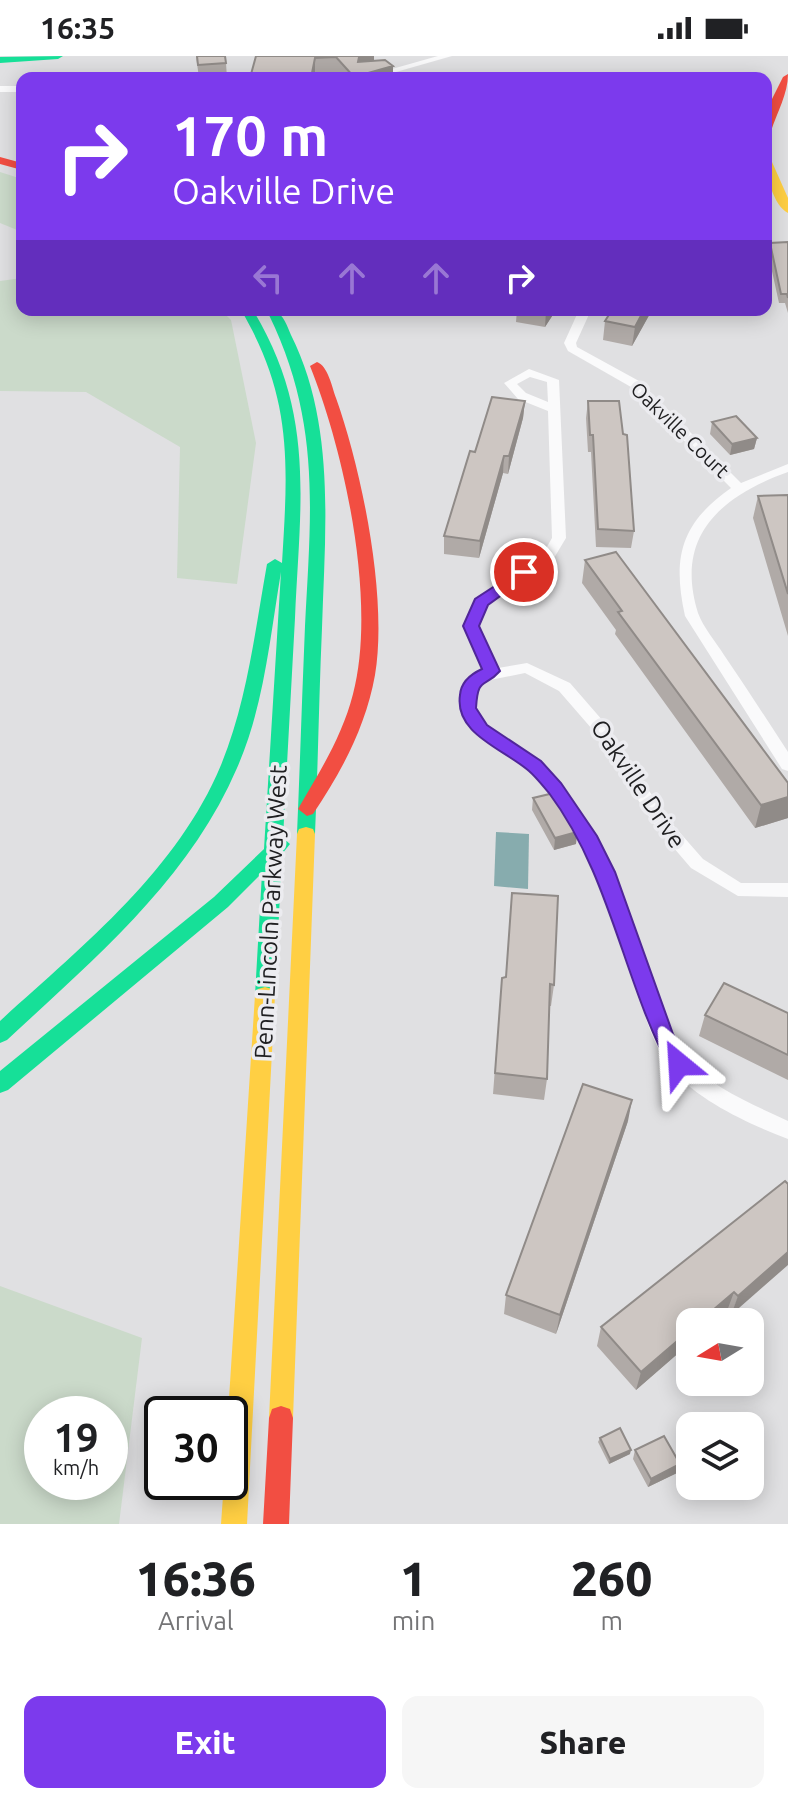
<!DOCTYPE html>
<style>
:root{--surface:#fff;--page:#f6f6f6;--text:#202124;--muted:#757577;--accent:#7c3aed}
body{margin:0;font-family:Ubuntu,sans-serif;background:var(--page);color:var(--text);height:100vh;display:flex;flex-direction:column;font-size:30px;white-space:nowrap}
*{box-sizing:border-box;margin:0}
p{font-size:26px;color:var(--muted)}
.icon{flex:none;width:44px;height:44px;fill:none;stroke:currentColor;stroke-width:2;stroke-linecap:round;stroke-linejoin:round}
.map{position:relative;height:1468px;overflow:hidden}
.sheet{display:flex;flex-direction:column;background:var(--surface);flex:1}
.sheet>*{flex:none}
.guide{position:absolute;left:16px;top:16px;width:756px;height:244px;border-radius:16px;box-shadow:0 4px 20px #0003;background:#7c3aed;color:#fff;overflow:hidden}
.needle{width:52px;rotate:259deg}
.controls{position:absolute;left:676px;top:1252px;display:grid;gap:16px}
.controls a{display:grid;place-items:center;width:88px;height:88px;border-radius:16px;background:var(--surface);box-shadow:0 4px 20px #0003;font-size:40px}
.speed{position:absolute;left:24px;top:1340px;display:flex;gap:16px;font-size:40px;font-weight:700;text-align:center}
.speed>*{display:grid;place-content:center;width:104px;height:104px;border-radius:50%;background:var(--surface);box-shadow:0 4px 20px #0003;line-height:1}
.speed small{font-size:20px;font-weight:400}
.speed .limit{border:4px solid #111;border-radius:12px;background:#fff;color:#111}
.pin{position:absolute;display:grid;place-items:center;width:68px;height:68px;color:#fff;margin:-34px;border:4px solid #fff;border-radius:50%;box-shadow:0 2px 8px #0007}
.me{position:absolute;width:88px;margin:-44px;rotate:333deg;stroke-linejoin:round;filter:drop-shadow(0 0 6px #0008)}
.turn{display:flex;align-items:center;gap:28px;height:168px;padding:0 24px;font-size:36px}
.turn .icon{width:104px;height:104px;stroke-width:2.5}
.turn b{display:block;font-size:56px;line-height:68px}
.lanes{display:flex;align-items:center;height:76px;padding:0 24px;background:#0003;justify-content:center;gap:40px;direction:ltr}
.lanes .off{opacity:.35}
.eta{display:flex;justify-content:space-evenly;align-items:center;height:136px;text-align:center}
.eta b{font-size:48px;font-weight:800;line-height:56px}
.primary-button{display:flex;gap:16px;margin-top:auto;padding:16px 24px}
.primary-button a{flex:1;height:92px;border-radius:16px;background:var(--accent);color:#fff;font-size:32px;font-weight:800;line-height:92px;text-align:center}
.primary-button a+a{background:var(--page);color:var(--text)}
.status{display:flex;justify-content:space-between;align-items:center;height:56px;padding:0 40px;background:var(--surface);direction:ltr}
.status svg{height:22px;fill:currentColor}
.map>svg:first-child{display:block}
.green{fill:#cbdaca;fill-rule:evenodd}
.water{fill:#87acae}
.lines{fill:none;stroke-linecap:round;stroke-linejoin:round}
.street{fill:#fafafb;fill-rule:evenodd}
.fast{fill:#16e098;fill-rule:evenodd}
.slow{fill:#ffcf43;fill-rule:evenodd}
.jam{fill:#f24e42;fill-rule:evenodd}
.wall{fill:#b0aaa7}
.shaded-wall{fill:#908b88}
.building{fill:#cdc6c2;stroke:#908b88;stroke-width:2}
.route{fill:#7c3aed;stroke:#51269a;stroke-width:2}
.labels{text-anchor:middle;stroke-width:7;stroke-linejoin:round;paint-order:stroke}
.far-street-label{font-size:20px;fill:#202022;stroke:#ececf0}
.street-label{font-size:24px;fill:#202022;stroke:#ececf0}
</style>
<div class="status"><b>16:35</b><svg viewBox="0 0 49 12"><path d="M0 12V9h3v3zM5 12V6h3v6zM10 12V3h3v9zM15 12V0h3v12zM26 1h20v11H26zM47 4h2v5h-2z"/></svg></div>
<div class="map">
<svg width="788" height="1468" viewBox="0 0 788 1468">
<rect width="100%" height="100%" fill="#e0e0e2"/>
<!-- green -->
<path class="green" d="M 0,116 L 22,123 L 22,176 L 0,167 Z
M 22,222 L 22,254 L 221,254 L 231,264 L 256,387 L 237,528 L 177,522 L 180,391 L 86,336 L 0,335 L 0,225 Z
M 0,1230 L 142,1282 L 119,1468 L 0,1468 ZM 110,1358 L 110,1426 L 42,1426 L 42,1358 Z"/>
<!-- water -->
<path class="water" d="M 496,776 L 529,778 L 528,833 L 494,830 Z"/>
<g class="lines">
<!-- street -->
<path class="street" d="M 438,0 L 452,0 L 375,22 L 360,22 Z
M 0,30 L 22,30 L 22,36 L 0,36 Z
M 579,254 L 591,254 L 576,287 L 577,291 L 639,325 L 741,427 L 788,408 L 788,416 C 721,440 674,480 698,557 C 703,571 716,586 724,599 C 746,631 767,664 788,696 L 788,715 L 782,713 L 685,560 C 672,501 681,467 731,432 L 631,331 L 568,295 L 564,287 Z
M 529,313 L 559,324 L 566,482 L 554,502 L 487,549 L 478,570 L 498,612 L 527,607 L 570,627 L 603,665 L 667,762 L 703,803 L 741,827 L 788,827 L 788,841 L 738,840 L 691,812 L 655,770 L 592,673 L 559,635 L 525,617 L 485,625 C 446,658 519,688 539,705 C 555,717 566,735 577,752 C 610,801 629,857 648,912 C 658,941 665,978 685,1002 C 712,1032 752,1048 788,1065 L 788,1083 C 749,1068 701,1046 673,1015 C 650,988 642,947 631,914 C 612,858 593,802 560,753 C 552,739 542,725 530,714 C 510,696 443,669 462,633 C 467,623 473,617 484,615 L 464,570 L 476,543 L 544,496 L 552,482 L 548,355 L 518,343 L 504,327 ZM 530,321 L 547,326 L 548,346 L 526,337 L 517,328 Z"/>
<!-- fast -->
<path class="fast" d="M 63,0 L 58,3 L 0,7 L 0,1 Z
M 241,254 L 253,254 C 316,358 300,447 295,562 C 291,635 287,708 283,782 L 290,788 L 282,798 L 275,939 L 272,945 L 265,947 L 258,945 L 255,939 L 262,817 L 228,851 L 8,1034 L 0,1037 L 0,1015 L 214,841 L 264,793 L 281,516 C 270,581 264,651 237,712 C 189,824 94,903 7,984 L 0,987 L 0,965 C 82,890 177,815 221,709 C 247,646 255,575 267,508 L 275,503 L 282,507 C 288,409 293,342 241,254 Z
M 275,255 C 284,259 287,270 291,279 C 336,369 325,474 322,572 C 319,640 318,709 315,778 L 313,783 L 299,783 L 297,778 C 300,709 302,639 305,570 C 311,455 321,366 269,259 Z"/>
<!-- slow -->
<path class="slow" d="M 766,103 L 772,106 L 788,142 L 788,157 C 773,149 766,119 766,103 Z
M 306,771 L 313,773 L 315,778 L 293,1362 L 290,1371 L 281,1374 L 272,1371 L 269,1362 L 297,778 L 299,773 Z
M 265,931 L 272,933 L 275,939 L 247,1468 L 221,1468 L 224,1426 L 230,1426 L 228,1358 L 255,939 L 258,933 Z"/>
<!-- jam -->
<path class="jam" d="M 788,18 C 788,38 777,56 771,75 L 766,78 L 767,53 L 783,21 Z
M 0,101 L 22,107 L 22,114 L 0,108 Z
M 317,306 C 328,310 332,331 336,342 C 362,415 388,542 375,619 C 366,670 342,715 313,758 L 307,760 L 298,753 C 320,715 342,681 353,638 C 377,547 345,397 310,310 Z
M 281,1350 L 290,1353 L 293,1362 L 289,1468 L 263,1468 L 269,1362 L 272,1353 Z"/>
</g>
<!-- wall -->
<path class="wall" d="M 196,0 L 226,7 L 227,22 L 199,22 Z
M 256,0 L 374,0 L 374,5 L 393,22 L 340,22 L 337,19 L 316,20 Z
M 788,186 L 788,257 L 785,247 L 779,247 L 768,197 L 770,187 Z
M 517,254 L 556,254 L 545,271 L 516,266 Z
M 612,254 L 652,254 L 632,290 L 603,284 L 605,265 Z
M 525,345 L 523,362 L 508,418 L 503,417 L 479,502 L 444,498 L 444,480 Z
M 588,345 L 634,475 L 631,492 L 596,491 L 591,396 L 588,396 L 586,362 Z
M 712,366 L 757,382 L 754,393 L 730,399 L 710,378 Z
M 788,439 L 788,580 L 753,462 L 758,440 Z
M 585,504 L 788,727 L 788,762 L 755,772 L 615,578 L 616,574 L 582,527 Z
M 533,742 L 577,776 L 576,788 L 554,794 L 532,754 Z
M 502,922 L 554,929 L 551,950 L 549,950 L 547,1023 L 544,1044 L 493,1038 Z
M 788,957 L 788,1024 L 699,980 L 705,959 Z
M 628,1065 L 556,1278 L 504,1258 L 506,1239 Z
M 785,1125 L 731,1259 L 727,1255 L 690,1266 L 690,1287 L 636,1334 L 597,1290 L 601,1271 Z
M 600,1382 L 630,1398 L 609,1408 L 598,1386 Z
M 635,1394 L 680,1408 L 677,1417 L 648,1431 L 633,1403 Z"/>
<!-- shaded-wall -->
<path class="shaded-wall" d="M 364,0 L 374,0 L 374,15 L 393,10 L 393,22 L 354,22 L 359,1 Z
M 315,2 L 315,22 L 311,22 Z
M 546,254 L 556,254 L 545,271 L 546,255 Z
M 644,254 L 652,254 L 632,290 L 635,271 Z
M 525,345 L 523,362 L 508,418 L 509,400 Z
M 757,382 L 754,393 L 730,399 L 732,388 Z
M 504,400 L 503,417 L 479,502 L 480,485 Z
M 788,741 L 788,762 L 755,772 L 761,749 Z
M 577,776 L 576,788 L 554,794 L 555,782 Z
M 632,1044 L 628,1065 L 556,1278 L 560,1259 Z
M 788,1196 L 788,1209 L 731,1259 L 738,1240 Z
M 734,1236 L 727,1255 L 714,1266 L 699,1266 Z
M 690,1274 L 690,1287 L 636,1334 L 641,1316 Z
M 631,1394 L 630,1398 L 609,1408 L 610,1403 Z
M 680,1408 L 677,1417 L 648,1431 L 651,1423 Z"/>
<!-- building -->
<path class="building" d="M 197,0 L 225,0 L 226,7 L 198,9 Z
M 256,0 L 364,0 L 359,1 L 358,6 L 385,4 L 393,10 L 354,21 L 336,1 L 315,2 L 311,22 L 250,22 Z
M 157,17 L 157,22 L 99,22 L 99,19 Z
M 788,186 L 788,242 L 787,238 L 781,238 L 770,187 Z
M 612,254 L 644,254 L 635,271 L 605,265 Z
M 492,341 L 525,345 L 509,400 L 504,400 L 480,485 L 444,480 L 470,395 L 475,396 Z
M 588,345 L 619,345 L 623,378 L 627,379 L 634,475 L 598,473 L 593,379 L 590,379 Z
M 736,360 L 757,382 L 732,388 L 712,366 Z
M 788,439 L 788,538 L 758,440 Z
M 616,496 L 788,727 L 788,741 L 761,749 L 618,556 L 622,555 L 585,504 Z
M 554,737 L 577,776 L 555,782 L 533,742 Z
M 512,837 L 558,840 L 554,929 L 550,928 L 547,1023 L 495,1017 L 502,922 L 506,921 Z
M 724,927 L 788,957 L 788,999 L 705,959 Z
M 583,1028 L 632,1044 L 560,1259 L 506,1239 Z
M 785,1125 L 788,1128 L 788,1196 L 738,1240 L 734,1236 L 699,1266 L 690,1266 L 690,1274 L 641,1316 L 601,1271 Z
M 620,1372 L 631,1394 L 610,1403 L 600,1382 Z
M 664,1380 L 680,1408 L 651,1423 L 635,1394 Z"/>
<!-- route -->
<path class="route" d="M 524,511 L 529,512 L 529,519 L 488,549 L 479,570 L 500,615 C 484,633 478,620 476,652 L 487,669 L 541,705 L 561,727 L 597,780 L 615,816 L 673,978 L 690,1008 L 687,1014 L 679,1017 L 671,1014 C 623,925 611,820 549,737 C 543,730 536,721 529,715 C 504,693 454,678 460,639 C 461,626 471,618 482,613 L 463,570 L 475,543 Z"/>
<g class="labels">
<!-- far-street labels -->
<g class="far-street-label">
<text transform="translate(680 374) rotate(44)" y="7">Oakville Court</text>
</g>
<!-- street labels -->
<g class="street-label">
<text transform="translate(638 728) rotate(56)" y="8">Oakville Drive</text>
<text transform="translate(271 856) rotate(-87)" y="8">Penn-Lincoln Parkway West</text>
</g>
</g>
</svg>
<div class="controls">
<a><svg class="needle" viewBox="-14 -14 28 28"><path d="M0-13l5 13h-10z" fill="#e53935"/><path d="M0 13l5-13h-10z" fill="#757577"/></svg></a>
<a><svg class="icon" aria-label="layers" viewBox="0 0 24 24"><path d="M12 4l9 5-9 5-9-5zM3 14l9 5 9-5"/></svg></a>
</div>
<div class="speed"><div>19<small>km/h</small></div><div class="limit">30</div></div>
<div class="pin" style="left:524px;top:516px;background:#d93025"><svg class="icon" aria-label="arrive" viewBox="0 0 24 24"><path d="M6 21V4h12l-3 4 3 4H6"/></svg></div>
<svg class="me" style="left:679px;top:1008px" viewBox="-20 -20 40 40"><path d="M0-17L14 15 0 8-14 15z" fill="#7c3aed" stroke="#fff" stroke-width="4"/></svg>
<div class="guide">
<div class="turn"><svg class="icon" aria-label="right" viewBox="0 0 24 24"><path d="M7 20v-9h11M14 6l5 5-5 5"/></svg><div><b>170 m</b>Oakville Drive</div></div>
<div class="lanes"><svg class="icon off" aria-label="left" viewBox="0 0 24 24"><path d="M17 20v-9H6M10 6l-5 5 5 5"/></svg><svg class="icon off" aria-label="ahead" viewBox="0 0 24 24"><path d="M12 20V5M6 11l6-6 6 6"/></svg><svg class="icon off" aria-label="ahead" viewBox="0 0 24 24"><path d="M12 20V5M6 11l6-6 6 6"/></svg><svg class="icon" aria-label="right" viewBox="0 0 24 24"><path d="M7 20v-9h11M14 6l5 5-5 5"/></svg></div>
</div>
</div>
<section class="sheet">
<div class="eta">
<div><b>16:36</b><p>Arrival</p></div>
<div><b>1</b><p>min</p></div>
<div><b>260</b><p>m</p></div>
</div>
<div class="primary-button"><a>Exit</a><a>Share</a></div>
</section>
